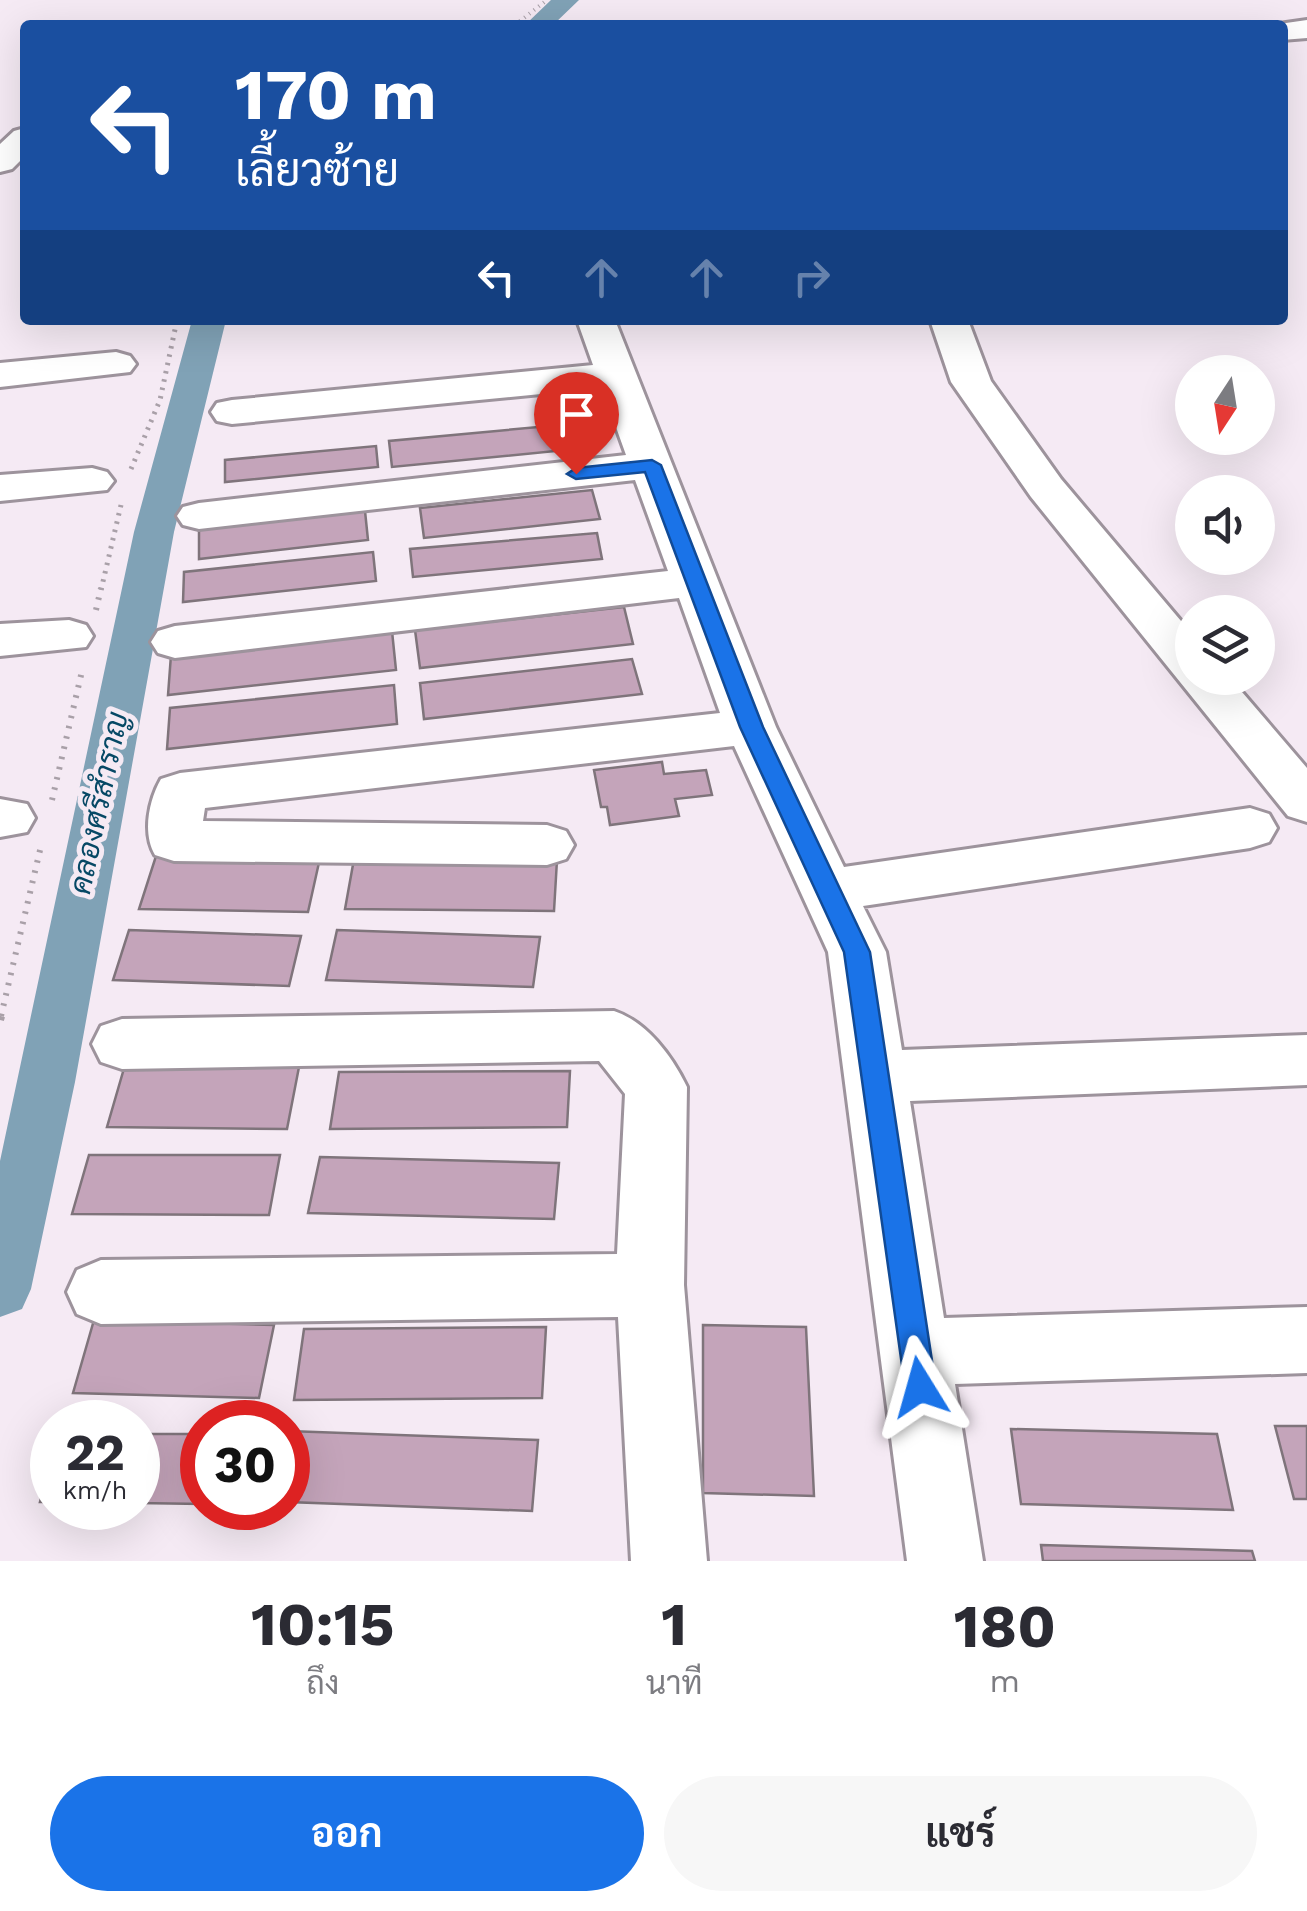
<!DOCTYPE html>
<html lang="th">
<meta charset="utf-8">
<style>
:root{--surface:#fff;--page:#f7f7f7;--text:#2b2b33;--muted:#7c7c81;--accent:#1a73e8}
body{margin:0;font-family:"Work Sans",Sarabun,sans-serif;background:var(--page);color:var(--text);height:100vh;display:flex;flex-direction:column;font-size:38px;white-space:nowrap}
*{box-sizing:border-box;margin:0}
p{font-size:32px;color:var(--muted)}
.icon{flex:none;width:55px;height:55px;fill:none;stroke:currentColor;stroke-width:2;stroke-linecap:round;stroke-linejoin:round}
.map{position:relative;height:1561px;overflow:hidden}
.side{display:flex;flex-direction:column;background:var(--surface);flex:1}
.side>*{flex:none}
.hud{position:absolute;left:20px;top:20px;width:1268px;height:305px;border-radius:10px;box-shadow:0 10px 40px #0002;background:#1a4fa0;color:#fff;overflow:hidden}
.needle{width:65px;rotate:192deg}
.buttons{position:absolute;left:1175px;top:355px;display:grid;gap:20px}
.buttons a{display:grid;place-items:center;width:100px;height:100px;border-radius:50%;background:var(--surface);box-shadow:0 10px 40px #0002;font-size:50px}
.speed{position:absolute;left:30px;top:1400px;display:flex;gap:20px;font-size:50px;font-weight:700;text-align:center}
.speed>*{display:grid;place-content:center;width:130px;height:130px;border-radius:50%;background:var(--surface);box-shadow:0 10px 40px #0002;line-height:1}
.speed small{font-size:25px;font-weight:400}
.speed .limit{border:15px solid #d22;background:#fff;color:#111}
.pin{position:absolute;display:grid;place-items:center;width:85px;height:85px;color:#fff;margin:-102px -42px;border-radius:50% 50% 50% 0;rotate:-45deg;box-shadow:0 0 10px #0007}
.pin .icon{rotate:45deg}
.me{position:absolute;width:110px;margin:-55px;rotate:352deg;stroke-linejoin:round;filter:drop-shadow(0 0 8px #0008)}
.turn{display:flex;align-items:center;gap:35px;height:210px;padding:0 50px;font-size:45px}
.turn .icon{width:130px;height:130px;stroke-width:2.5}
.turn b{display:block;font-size:70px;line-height:85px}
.lanes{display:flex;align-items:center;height:95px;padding:0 50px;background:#0003;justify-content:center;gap:50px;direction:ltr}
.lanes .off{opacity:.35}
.eta{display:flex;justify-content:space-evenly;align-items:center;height:170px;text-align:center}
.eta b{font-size:60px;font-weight:700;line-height:70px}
.primary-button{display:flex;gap:20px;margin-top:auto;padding:20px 50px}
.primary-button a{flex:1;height:115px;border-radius:60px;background:var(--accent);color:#fff;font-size:40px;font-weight:700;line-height:115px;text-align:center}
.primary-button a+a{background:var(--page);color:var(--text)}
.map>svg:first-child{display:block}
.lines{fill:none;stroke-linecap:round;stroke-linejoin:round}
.canal{fill:#80a2b6;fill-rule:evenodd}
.building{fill:#c4a4ba;stroke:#7f747b;stroke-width:2.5}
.minor-casing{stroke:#9d939c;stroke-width:6}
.path-far3{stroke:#a9a0a8;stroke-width:4;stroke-dasharray:1 5;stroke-linecap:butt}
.path-far2{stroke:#a9a0a8;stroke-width:5;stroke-dasharray:2.5 6;stroke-linecap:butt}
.path-far1{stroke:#a9a0a8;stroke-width:6;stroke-dasharray:2.5 8;stroke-linecap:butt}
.path{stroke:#a9a0a8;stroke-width:8;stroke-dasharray:4 10;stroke-linecap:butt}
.minor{fill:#fff;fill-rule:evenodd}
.route{fill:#1a73e8;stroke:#114b97;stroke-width:2.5}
.labels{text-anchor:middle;stroke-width:10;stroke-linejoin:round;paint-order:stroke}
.water-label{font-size:30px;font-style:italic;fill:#064865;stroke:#f5eaf4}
</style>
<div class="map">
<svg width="1307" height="1561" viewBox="0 0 1307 1561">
<rect width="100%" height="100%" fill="#f5eaf4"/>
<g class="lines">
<!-- canal -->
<path class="canal" d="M 551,0 L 579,0 L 553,25 L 525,25 Z
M 192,320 L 226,320 L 174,532 L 75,1082 L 31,1289 L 22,1309 L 0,1317 L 0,1161 L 134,532 Z"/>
</g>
<!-- building -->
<path class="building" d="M 560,425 L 566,450 L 392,467 L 389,441 Z
M 376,446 L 378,467 L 225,482 L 225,460 Z
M 592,490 L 600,519 L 424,538 L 420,508 Z
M 365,511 L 368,540 L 199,559 L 199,529 Z
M 597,533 L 602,559 L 413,577 L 410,549 Z
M 373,552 L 376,581 L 183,602 L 184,572 Z
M 624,607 L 633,644 L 420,668 L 415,630 Z
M 392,631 L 396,670 L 168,695 L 171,655 Z
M 632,659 L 642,694 L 424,719 L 420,683 Z
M 394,685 L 397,724 L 167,749 L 170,708 Z
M 662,762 L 664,774 L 706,770 L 712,795 L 675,799 L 679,816 L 610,825 L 607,807 L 601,807 L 594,770 Z
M 156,856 L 320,858 L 308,912 L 139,909 Z
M 354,859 L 557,860 L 554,911 L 345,909 Z
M 129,930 L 301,936 L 289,986 L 113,980 Z
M 337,930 L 540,937 L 533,987 L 326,980 Z
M 125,1065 L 299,1067 L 287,1129 L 107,1127 Z
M 570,1071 L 567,1127 L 330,1129 L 339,1072 Z
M 89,1155 L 280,1155 L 269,1215 L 72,1214 Z
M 320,1157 L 559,1163 L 554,1219 L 308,1213 Z
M 94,1320 L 274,1325 L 259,1398 L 73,1393 Z
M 703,1325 L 806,1327 L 814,1496 L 703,1493 Z
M 546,1327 L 542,1398 L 294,1400 L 304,1329 Z
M 1275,1426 L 1307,1426 L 1307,1499 L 1294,1499 Z
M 1011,1429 L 1217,1434 L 1233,1510 L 1021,1504 Z
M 288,1431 L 538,1440 L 532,1511 L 288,1502 Z
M 138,1434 L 202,1434 L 202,1504 L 138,1503 Z
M 52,1456 L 52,1502 L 40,1502 Z
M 1041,1545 L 1252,1551 L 1255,1561 L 1043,1561 Z"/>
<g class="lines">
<!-- minor casing -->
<g class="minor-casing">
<path id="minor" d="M 1307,20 L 1307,38 L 1282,40 L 1282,25 L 1272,25 Z
M 25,128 L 25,156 L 12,169 L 0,172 L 0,144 L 14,131 Z
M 577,320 L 615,320 L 776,727 L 844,867 L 1250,808 L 1269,814 L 1277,828 L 1269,842 L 1250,848 L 863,906 L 886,952 L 902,1050 L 1307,1035 L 1307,1085 L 910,1101 L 944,1318 L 1307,1307 L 1307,1373 L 955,1384 L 983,1561 L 907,1561 L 828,952 L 734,746 L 205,808 L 203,821 L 547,825 L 566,831 L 574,845 L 566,859 L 547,865 L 174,861 L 155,855 C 142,833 149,800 161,779 L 180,773 L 720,713 L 679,598 L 175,658 L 158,653 L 151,642 L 158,631 L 175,626 L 668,571 L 635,480 L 199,529 L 183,525 L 177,516 L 183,507 L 199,503 L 626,455 L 602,388 L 232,424 L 217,421 L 211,412 L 217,403 L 232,400 L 593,365 Z
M 930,320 L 968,320 L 991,381 L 1061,479 L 1192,634 L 1192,678 L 1230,678 L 1307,768 L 1307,822 L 1288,816 L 1031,497 L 951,382 Z
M 116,352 L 130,356 L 136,364 L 130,372 L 0,387 L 0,363 Z
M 92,468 L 107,472 L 114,481 L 107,490 L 0,501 L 0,475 Z
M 69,620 L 86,625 L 93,636 L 86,647 L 0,656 L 0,624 Z
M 0,799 L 27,804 L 35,818 L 27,832 L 0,837 Z
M 614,1011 C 647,1022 672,1056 687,1087 L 684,1285 L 707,1561 L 631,1561 L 618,1317 L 101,1324 L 77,1314 L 67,1292 L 77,1270 L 101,1260 L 617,1254 L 625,1094 L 599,1061 L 122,1069 L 101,1062 L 92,1044 L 101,1026 L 122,1019 Z"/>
</g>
<!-- path-far3 -->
<path class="path-far3" d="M 515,25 L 547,0"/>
<!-- path-far2 -->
<path class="path-far2" d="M 131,469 L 160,400 L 177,320
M 101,590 L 121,505"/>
<!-- path-far1 -->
<path class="path-far1" d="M 96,610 L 101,588
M 52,800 L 82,671
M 1,1016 L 41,846"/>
<!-- path -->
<path class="path" d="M 0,1020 L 2,1013"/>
<!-- minor -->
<use href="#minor" class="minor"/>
</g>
<!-- route -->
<path class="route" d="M 652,460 L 661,465 L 763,727 L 870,952 L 936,1387 L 931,1397 L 920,1402 L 909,1397 L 905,1387 L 844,952 L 740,727 L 645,472 L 576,479 L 567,474 L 576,468 Z"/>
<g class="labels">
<!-- water labels -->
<g class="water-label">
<text transform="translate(99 803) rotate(-78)" y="10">คลองศรีสำราญ</text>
</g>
</g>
</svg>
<div class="buttons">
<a><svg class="needle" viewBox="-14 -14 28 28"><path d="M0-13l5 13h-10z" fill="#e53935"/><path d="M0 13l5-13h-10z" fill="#7c7c81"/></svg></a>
<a><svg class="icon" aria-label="sound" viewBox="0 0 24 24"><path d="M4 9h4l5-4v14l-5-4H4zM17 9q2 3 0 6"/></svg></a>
<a><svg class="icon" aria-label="layers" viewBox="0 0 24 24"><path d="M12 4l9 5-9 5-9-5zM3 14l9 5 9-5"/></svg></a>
</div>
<div class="speed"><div>22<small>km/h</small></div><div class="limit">30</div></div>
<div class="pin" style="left:576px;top:474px;background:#d93025"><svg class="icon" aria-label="arrive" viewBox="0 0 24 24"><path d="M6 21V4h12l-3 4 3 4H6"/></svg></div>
<svg class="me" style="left:920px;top:1387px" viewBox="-20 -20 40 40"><path d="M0-17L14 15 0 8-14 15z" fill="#1a73e8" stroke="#fff" stroke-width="4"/></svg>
<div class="hud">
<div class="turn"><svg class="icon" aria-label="left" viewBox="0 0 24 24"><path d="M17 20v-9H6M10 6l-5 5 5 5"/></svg><div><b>170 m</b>เลี้ยวซ้าย</div></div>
<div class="lanes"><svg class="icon" aria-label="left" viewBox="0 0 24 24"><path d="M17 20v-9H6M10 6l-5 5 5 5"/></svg><svg class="icon off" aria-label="ahead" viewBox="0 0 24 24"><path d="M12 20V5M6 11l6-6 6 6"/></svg><svg class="icon off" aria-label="ahead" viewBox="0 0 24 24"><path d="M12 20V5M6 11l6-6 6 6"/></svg><svg class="icon off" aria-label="right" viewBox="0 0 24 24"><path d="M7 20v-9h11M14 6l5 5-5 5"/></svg></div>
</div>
</div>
<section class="side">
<div class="eta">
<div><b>10:15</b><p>ถึง</p></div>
<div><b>1</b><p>นาที</p></div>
<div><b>180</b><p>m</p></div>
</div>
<div class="primary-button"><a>ออก</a><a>แชร์</a></div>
</section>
